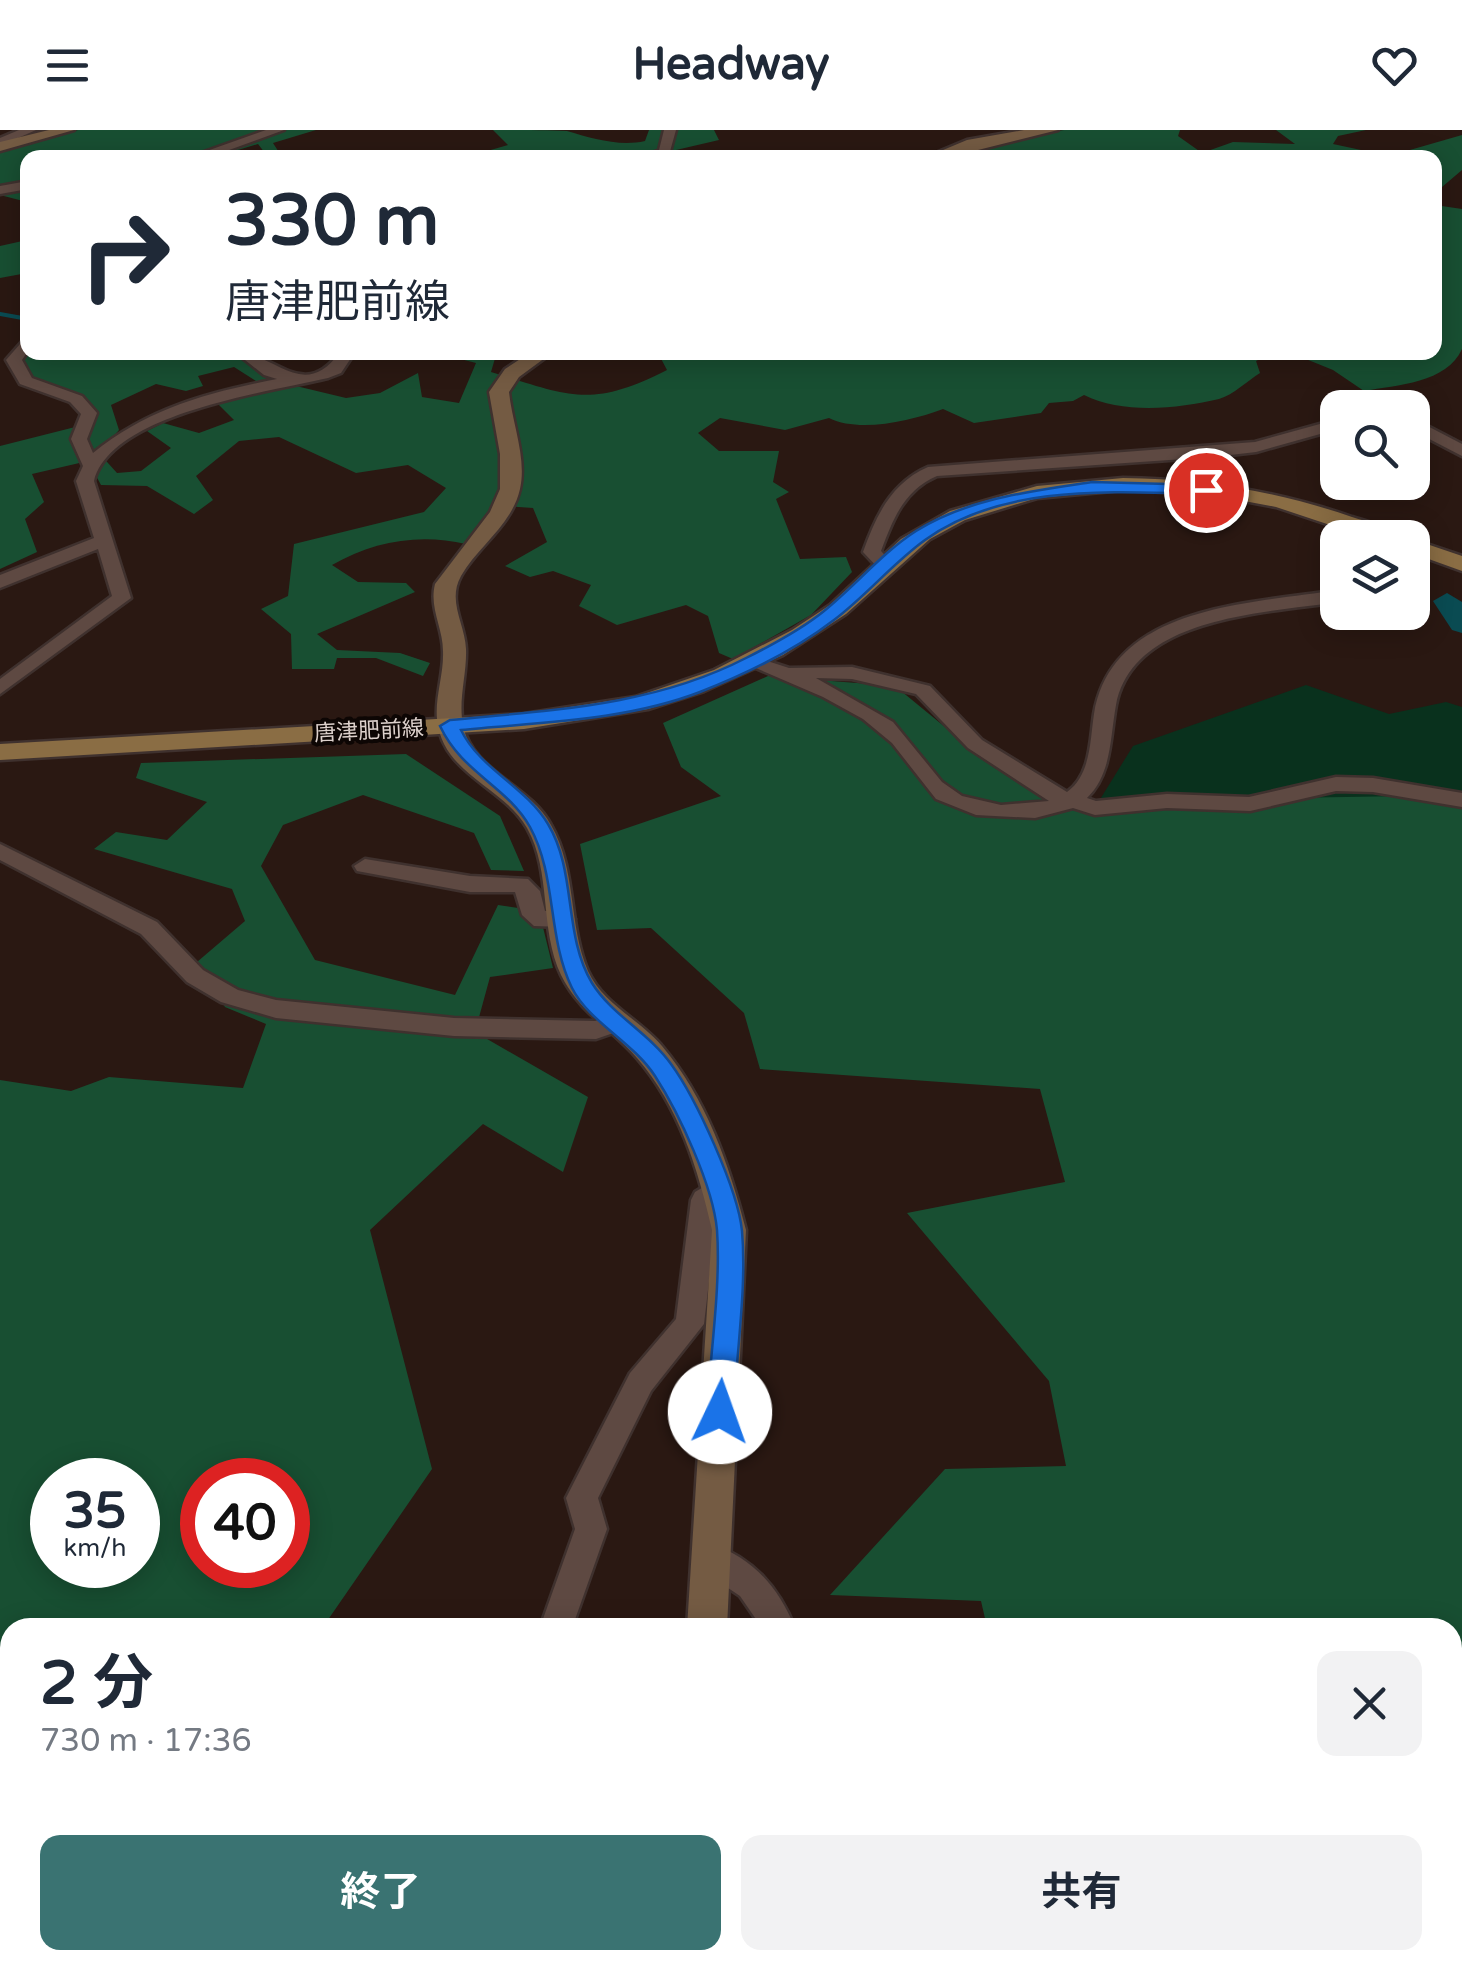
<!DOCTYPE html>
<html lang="ja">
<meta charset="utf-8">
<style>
:root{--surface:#fff;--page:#f2f2f3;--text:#1f2937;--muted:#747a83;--accent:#3a7372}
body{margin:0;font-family:"Varela Round","Noto Sans JP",sans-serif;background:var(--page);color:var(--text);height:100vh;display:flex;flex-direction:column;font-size:38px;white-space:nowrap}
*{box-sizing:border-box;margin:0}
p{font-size:32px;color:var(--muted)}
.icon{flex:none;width:55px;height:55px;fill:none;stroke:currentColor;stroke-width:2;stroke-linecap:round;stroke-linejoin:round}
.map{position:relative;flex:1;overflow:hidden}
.sheet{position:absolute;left:0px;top:1488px;width:1462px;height:352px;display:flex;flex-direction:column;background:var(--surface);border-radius:30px 30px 0 0;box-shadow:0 5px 25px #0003}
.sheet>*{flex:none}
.top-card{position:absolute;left:20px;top:20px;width:1422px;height:210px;border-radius:20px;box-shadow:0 5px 25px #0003;background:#fff;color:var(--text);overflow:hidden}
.fabs{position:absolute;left:1320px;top:260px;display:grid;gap:20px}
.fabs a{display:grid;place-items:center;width:110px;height:110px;border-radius:20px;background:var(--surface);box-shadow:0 5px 25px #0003;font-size:50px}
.speed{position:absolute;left:30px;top:1328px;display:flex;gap:20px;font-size:50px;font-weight:700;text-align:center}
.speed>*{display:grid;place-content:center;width:130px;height:130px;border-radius:50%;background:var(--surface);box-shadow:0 5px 25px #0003;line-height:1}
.speed small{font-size:25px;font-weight:400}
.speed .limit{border:15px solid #d22;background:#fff;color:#111}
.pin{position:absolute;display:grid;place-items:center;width:85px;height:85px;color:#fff;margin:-42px;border:5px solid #fff;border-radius:50%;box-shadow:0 2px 10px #0007}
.me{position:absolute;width:110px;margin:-55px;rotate:3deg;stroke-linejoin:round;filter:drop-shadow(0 0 8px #0008)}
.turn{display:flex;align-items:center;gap:35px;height:210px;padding:0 40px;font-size:45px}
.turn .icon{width:130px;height:130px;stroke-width:2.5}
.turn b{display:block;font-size:70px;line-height:85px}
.round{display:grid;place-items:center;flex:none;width:105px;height:105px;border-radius:20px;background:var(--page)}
.overview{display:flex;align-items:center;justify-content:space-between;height:170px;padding:0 40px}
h1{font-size:60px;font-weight:700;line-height:75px}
.primary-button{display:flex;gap:20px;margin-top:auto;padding:20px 40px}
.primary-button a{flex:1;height:115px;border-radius:20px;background:var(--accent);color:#fff;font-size:40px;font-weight:700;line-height:115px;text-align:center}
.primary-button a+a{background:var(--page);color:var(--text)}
header{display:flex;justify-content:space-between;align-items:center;height:130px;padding:0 40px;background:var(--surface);font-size:45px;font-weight:700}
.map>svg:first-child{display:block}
.green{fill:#09311d}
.forest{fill:#184f32;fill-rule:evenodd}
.water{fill:#0a4b52}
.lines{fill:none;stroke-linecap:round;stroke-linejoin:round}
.stream{stroke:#0a4b52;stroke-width:4}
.river{fill:#0a4b52;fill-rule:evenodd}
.street-casing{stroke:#3f312e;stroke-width:5}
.secondary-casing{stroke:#3f312e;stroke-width:5}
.primary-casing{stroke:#3f312e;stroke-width:5}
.street{fill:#5e4942;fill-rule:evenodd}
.secondary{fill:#745b43;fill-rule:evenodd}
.primary{fill:#8a6d44;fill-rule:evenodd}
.route{fill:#1a73e8;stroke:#114b97;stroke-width:2.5}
.labels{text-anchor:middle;stroke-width:8;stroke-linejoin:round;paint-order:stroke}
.far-street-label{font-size:22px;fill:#ddd1cc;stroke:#0d0604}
</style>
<header><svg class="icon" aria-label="menu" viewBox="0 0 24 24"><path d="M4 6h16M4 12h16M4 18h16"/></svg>Headway<svg class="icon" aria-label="heart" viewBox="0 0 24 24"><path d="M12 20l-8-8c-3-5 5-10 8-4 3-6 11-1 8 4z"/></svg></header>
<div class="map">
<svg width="1462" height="1839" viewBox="0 0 1462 1839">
<rect width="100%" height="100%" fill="#2a1812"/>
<!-- green -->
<path class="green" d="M 1306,555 L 1389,584 L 1446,572 L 1462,577 L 1462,674 L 1099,671 L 1133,616 Z"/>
<!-- forest -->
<path class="forest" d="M 78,0 L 316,0 L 273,13 L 282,27 L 268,27 L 258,14 L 215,27 L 28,28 L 27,72 L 0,65 L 0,21 Z
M 493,0 C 515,0 546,0 567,1 C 591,8 619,17 645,11 L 649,0 L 714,0 L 719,10 L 646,27 L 463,28 L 508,15 Z
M 1064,0 L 1180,0 L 1178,6 L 1202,23 L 1233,12 L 1295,14 L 1276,0 L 1366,0 L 1338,6 L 1333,14 L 1389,26 L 1462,5 L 1462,40 L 1435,63 L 1435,28 L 939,28 L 980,13 Z
M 1435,75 L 1462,79 L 1462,219 C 1447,253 1397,255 1364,261 L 1333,240 L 1291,223 L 1435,222 Z
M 27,110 L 27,143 L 0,148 L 0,116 Z
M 27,218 L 28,222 L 235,223 L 274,249 L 259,253 L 234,237 L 198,246 L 203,256 L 186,261 L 156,254 L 111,275 L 119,300 L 99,323 L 117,343 L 141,341 L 171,318 L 147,301 L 163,293 L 199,303 L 234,290 L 216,272 L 296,256 L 346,268 L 380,263 L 418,243 L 422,267 L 459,273 L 476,233 L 437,223 L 503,223 L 496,225 L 491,242 C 570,266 590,279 667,240 L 658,223 L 1271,223 L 1256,231 L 1260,243 C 1247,251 1233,265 1219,269 C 1177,279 1122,284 1084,265 L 1073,271 L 1049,273 L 1041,283 L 974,293 L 943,279 C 911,291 859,303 829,288 L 785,300 L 720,288 L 698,303 L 719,321 L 779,321 L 773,352 L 789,362 L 776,369 L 800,429 L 846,427 L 852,442 L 811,485 L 733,529 L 719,523 L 708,486 L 686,475 L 617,495 L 579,476 L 591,455 L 553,441 L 530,447 L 505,436 L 547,412 L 533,378 L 503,376 L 466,414 C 420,403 373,411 332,435 L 358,452 L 406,453 L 415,462 L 317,504 L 337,520 L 400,523 L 430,533 L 423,546 L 376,528 L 337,528 L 334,539 L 292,539 L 291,504 L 261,479 L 288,466 L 294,414 L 424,382 L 446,358 L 408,335 L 356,343 L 279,307 L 239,311 L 196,346 L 213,370 L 194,384 L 147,356 L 101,355 L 88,331 L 32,344 L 44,372 L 25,389 L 37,422 L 0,439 L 0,316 L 95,292 L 91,273 L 37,252 L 19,232 Z
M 768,546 L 895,556 L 995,638 L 1099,671 L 1406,666 L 1462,674 L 1462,1839 L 1451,1830 L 1452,1498 L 987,1497 L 981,1471 L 830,1465 L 945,1339 L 1066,1336 L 1049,1251 L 907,1083 L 1065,1052 L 1040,959 L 760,939 L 744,883 L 651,798 L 597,800 L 580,714 L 721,666 L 681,637 L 663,593 Z
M 406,624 L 500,686 L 524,741 L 491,740 L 474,703 L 363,665 L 283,695 L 261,736 L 315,830 L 455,865 L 498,775 L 539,781 L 553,838 L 490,847 L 475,902 L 588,967 L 563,1042 L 483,994 L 370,1100 L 432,1339 L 323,1497 L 10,1498 L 10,1718 L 0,1684 L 0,950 L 71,961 L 109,947 L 243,958 L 266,894 L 225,877 L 197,832 L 245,791 L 232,759 L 94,719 L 116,702 L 167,710 L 207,672 L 136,648 L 141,633 ZM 52,1350 L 138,1350 L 138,1435 L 52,1435 ZM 202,1350 L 288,1350 L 288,1435 L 202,1435 Z"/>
<!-- water -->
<path class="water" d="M 0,1684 L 10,1718 L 10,1830 L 165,1830 L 177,1839 L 0,1839 Z"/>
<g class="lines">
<!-- stream -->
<path class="stream" d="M 0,184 L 28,189"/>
<!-- river -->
<path class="river" d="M 1447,463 L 1462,472 L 1462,503 L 1452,500 L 1433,471 Z"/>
<!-- street casing -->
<g class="street-casing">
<path id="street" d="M 19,0 L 36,0 L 0,16 L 0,8 Z
M 266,0 L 284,0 L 207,28 L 187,28 Z
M 664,0 L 676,0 L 669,25 L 643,28 L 659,20 Z
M 28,51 L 28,59 L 0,64 L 0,56 Z
M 28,205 L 28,221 L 22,230 L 32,248 L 82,266 L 97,283 L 87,309 L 93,323 C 148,278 210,262 277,249 L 264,245 L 235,222 C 275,222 303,273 340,222 L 355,222 L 341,243 L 328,248 C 269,262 111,283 94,351 L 131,468 L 0,564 L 0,549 L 112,466 L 98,419 L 0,458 L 0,445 L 94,408 L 76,351 L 83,336 L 71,309 L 81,284 L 70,272 L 20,254 L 6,230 Z
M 1412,288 L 1462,314 L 1462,326 L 1412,300 Z
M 1338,289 L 1338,299 L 1256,322 L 1213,327 L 937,346 C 904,360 893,389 881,421 L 895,436 L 892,440 L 880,440 L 863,422 C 876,386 891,353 928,337 L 1255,312 Z
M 1338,460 L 1338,472 C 1266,483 1133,486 1116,575 C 1110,607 1112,644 1087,668 L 1096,671 L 1167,664 L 1249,667 L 1336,647 L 1373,648 L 1462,663 L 1462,677 L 1373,662 L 1336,661 L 1250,681 L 1167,678 L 1095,685 L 1073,678 L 1035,688 L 976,685 L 936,669 L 892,613 L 863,589 L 823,567 L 742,532 L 752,526 L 789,538 L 852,537 L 930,556 L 982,610 L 1067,662 C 1091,645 1090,610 1094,584 C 1112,475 1250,474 1338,460 ZM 816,548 L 852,549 L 916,564 L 968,618 L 1049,671 L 1001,675 L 962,666 L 942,652 L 893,592 Z
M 0,714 L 157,792 L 203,840 L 238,860 L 276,870 L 454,888 L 595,891 L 616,884 L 628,893 L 625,899 L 596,909 L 454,906 L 276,888 L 221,872 L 187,852 L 141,804 L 0,730 Z
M 365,729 L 470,746 L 528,749 L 540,761 L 545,781 L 563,781 L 575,789 L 563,797 L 534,796 L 522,785 L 515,762 L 470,762 L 357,741 L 354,736 Z
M 720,1047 L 730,1051 L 733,1058 L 718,1075 L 704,1194 L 651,1261 L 598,1368 L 607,1399 L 572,1498 L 546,1498 L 543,1489 L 575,1399 L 566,1368 L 630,1243 L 676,1189 L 691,1070 L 695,1062 Z
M 711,1413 C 753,1429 778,1456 795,1498 L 762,1498 L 740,1466 L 700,1439 L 695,1428 L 700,1417 Z
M 934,1830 L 986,1830 L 990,1839 L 938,1839 Z"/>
</g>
<!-- secondary casing -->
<g class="secondary-casing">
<path id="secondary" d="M 49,0 L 74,0 L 0,21 L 0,12 Z
M 1024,0 L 1058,0 L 946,28 L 924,28 L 967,10 Z
M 531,222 L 553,222 L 519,247 L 509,262 C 512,293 527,328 520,359 C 512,395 478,416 461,446 C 447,471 465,494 466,519 C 467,544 458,570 463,595 C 471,641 530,655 551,695 C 577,740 568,794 588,841 C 603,874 639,889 662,916 C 706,968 729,1034 746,1100 L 727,1498 L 687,1498 L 712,1100 C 698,1039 679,976 637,928 C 611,898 579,882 561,845 C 539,799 552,742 527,698 C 503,656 442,644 437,589 C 435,566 444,544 443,521 C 443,498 429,478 435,454 L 490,382 L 500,359 L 500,324 L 489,262 L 505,239 Z
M 553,1830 L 604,1830 L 600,1839 L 549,1839 Z"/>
</g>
<!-- primary casing -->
<g class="primary-casing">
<path id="primary" d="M 1123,348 C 1202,349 1277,361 1352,387 C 1368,392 1389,397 1401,408 L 1369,408 L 1276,377 L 1207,364 L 1123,360 L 1037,368 L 965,390 L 930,409 L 846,484 L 783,525 L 704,561 L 648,579 L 524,599 L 0,630 L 0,614 L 524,584 L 635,567 L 714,540 L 792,500 L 830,475 L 901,409 L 950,381 L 1037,356 Z
M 1412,409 L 1462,426 L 1462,441 L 1412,423 Z"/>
</g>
<!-- street -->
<use href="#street" class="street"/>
<!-- secondary -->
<use href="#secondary" class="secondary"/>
<!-- primary -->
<use href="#primary" class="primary"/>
</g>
<!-- route -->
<path class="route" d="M 1092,352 L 1206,355 L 1213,360 L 1206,364 C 1114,362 1004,353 925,410 C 893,433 866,466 834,490 C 795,520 746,544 700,562 C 625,591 540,592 461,600 C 480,639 525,656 548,694 C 577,742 563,805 592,853 C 611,884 650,904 671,934 C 696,968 738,1060 742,1101 C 747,1159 736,1223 734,1282 L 730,1291 L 720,1295 L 711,1291 L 707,1282 C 710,1225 721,1157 717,1100 C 713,1056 679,983 655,946 C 633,912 589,892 572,858 C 547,807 557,746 530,697 C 507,656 462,643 440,596 L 450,590 C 552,580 653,576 746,528 C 772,515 802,499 824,481 C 855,456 883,422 916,401 C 969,368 1032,361 1092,352 Z"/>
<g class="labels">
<!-- far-street labels -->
<g class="far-street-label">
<text transform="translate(369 600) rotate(-3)" y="8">唐津肥前線</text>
</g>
</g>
</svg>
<div class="fabs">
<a><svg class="icon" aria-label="search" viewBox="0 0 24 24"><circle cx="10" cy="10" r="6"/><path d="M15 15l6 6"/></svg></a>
<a><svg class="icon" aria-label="layers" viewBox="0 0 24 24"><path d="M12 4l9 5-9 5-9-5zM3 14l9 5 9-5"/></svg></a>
</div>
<div class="speed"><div>35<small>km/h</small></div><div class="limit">40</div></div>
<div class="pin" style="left:1206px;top:360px;background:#d93025"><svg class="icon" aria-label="arrive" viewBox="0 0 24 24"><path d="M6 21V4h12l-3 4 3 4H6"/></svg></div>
<svg class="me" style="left:720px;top:1282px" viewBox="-20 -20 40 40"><circle r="19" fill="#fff"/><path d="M0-13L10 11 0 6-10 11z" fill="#1a73e8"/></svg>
<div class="top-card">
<div class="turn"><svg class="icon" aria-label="right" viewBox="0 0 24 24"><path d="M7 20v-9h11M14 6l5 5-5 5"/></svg><div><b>330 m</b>唐津肥前線</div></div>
</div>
<section class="sheet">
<div class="overview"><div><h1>2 分</h1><p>730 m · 17:36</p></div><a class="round"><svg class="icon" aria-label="close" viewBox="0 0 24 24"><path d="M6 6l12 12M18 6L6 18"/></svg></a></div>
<div class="primary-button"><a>終了</a><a>共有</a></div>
</section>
</div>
